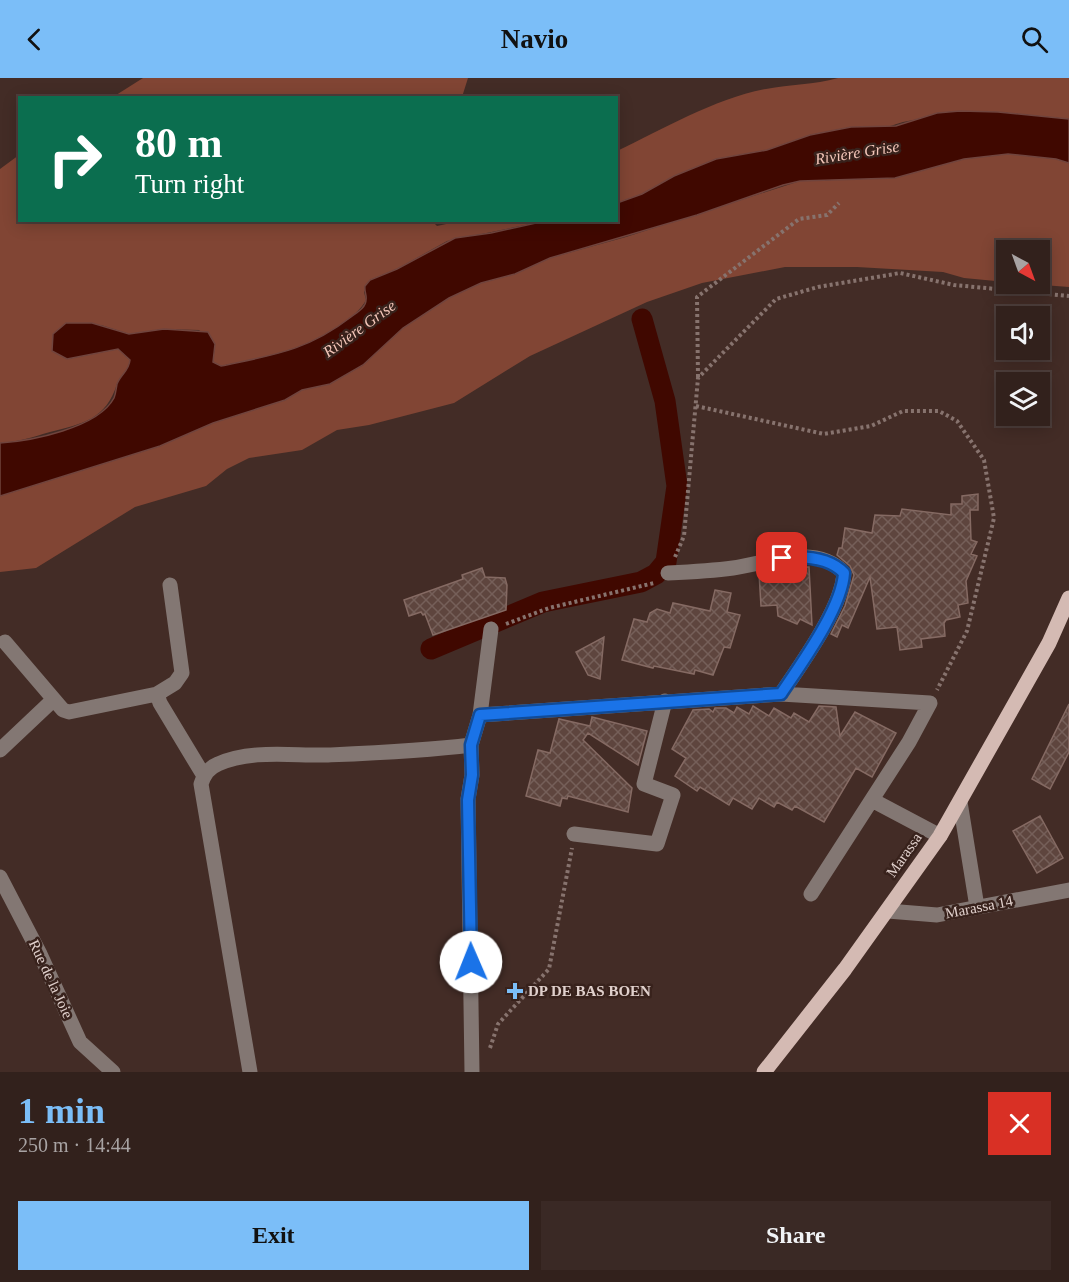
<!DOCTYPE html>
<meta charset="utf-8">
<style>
:root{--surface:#32211c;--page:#3a2925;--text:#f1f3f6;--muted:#a8a3a3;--line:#4d3e3b;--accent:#7bbef8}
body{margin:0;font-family:"Times New Roman",serif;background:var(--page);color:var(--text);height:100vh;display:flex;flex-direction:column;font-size:22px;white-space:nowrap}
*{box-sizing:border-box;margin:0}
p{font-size:20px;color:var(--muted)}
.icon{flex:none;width:33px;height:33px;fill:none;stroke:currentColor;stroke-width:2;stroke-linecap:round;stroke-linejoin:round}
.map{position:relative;height:994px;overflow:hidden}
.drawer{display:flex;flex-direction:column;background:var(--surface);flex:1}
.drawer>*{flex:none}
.hud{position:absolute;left:18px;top:18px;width:600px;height:126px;border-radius:0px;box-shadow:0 3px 15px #0003,0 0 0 2px var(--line);background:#0b6e4f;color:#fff;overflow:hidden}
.needle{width:39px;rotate:139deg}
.buttons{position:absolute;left:996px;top:162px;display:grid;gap:12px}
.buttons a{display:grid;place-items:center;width:54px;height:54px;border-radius:0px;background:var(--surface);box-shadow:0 3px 15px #0003,0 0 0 2px var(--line);font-size:30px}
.pin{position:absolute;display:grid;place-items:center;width:51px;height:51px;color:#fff;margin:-26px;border-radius:12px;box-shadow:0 3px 9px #0006}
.me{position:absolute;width:66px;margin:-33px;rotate:359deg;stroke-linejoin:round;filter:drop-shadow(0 0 4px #0008)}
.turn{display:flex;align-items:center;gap:21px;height:126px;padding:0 18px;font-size:27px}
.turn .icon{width:78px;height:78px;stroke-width:2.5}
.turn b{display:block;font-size:42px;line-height:51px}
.round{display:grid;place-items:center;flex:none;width:63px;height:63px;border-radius:0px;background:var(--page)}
.headline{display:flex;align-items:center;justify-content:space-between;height:102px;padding:0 18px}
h1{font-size:36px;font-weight:800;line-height:45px;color:var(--accent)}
.button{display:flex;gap:12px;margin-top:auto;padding:12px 18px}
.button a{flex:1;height:69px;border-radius:0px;background:var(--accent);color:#111;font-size:24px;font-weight:800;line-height:69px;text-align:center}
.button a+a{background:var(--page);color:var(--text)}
header{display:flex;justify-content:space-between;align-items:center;height:78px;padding:0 18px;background:var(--accent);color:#111;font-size:27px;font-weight:800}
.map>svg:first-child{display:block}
.green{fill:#814534}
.water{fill:#400800;stroke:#70443d;stroke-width:1.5}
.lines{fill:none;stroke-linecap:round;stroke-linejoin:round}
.canal{stroke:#400800;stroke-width:21}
.building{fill:url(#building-cross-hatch);stroke:#856a63;stroke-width:1.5}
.path{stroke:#87736e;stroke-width:4;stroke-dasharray:3 3;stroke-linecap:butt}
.minor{stroke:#837773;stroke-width:15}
.major{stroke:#d4bab3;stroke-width:15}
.route-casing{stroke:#114b97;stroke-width:15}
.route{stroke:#1a73e8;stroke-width:10}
.poi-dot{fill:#7bbef8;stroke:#38221c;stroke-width:2}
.labels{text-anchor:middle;stroke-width:5;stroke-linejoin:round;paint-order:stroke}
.street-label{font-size:15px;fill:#e0d0cc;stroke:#38221c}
.poi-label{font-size:15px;font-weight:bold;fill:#e0d0cc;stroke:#38221c;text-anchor:start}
.water-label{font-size:16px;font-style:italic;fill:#f4c6b9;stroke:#38221c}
</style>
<header><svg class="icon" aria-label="back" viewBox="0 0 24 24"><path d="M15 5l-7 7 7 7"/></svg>Navio<svg class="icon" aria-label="search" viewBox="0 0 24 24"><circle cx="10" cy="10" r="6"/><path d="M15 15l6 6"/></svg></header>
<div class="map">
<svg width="1069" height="994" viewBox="0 0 1069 994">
<defs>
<pattern id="building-cross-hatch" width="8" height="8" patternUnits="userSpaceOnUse" patternTransform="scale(1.5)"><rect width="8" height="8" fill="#5e453e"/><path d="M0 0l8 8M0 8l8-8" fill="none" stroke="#755f59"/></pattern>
</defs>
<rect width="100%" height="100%" fill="#432c26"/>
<!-- green -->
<path class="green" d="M 143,0 L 468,0 L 462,19 L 113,19 Z
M 838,0 L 1069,0 L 1069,41 L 998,34 L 960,33 L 903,44 L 887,49 L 851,49 L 810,57 L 767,72 L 716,81 L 674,98 L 642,116 L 617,125 L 617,73 C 662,52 716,20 766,11 C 790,6 814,7 838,0 Z
M 1008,76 L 1056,81 L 1069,85 L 1069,209 L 1029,206 L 1040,206 L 1040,172 L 1006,172 L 1006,204 L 964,200 L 943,194 L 857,189 L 785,189 L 702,205 L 647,224 L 530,278 L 454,325 L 369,347 L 337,352 L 302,372 L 249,380 L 227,391 L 206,408 L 135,429 L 36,490 L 0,494 L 0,418 L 160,368 L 213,345 L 285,322 L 302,312 L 330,306 L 363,287 L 402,250 L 449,220 L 481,205 L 515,196 L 550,180 L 626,159 L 800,103 L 894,100 L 964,81 Z
M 19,77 L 20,142 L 431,142 L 437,148 L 460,143 L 545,143 L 447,163 L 397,191 L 370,202 L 364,214 L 366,222 C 361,232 352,238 343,245 C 307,273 265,279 221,288 L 213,284 L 215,266 L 199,252 L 164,251 L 129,256 L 101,247 L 67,281 L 118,271 L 130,282 C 129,293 121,297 117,306 C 106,341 83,346 50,354 C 33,359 18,364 0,365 L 0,91 Z"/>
<!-- water -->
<path class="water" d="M 960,33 L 998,34 L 1069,41 L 1069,85 L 1056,81 L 1008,76 L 964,81 L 895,100 L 800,103 L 783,107 L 697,137 L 550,180 L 515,196 L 481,205 L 449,220 L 403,250 L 363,287 L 330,306 L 302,312 L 285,322 L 213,345 L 160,368 L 0,418 L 0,365 C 31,363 98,350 114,320 C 116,315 116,311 117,306 C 121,296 129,293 130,282 L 118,271 L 67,281 L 52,273 L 53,256 L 66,245 L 92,245 L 129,256 L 164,251 L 208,254 L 215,266 L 213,284 L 221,288 C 273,277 307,273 351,239 C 356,235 366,230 366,222 C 367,217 364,213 365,208 L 370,202 L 397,191 L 455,160 L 491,155 L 545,143 L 616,142 L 617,125 L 642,116 L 674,98 L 716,81 L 767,72 L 810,57 L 851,49 L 896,48 L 937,35 Z"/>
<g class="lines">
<!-- canal -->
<path class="canal" d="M 431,571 L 543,524 L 641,504 L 656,496 L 666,484 L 677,408 L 665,323 L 642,241"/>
</g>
<!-- building -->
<path class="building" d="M 978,416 L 978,432 L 970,432 L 971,462 L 977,464 L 971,476 L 977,478 L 966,503 L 968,525 L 958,527 L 960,539 L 946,542 L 944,545 L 945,558 L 921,561 L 922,569 L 900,572 L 897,549 L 877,551 L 870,499 L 848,550 L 842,547 L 837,559 L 831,556 L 845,528 L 854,497 L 850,488 L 837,477 L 839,470 L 842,470 L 845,450 L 872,455 L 875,437 L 900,438 L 902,431 L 951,437 L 951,426 L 962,426 L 962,418 Z
M 792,489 L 809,489 L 812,547 L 800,541 L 797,546 L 778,538 L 777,527 L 761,528 L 759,495 Z
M 482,490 L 485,499 L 505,500 L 507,507 L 506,532 L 433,557 L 425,536 L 423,537 L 421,534 L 409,538 L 404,522 L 463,501 L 462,497 Z
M 715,512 L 731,515 L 727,534 L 740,537 L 730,570 L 724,569 L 713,597 L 695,592 L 694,596 L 654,588 L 653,590 L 622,582 L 634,541 L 647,544 L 650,535 L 657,531 L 670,535 L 673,525 L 710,533 Z
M 604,559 L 600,601 L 588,597 L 576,574 Z
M 1069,626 L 1069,674 L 1050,711 L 1032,701 Z
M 753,628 L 769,638 L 774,630 L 791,640 L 794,635 L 809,644 L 819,628 L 836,629 L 840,658 L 855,634 L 896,655 L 872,699 L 856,690 L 824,744 L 795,728 L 792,732 L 777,724 L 774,729 L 759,720 L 752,731 L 733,720 L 729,727 L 700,709 L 697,713 L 675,698 L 686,680 L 672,671 L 693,632 L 709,631 L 713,634 L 715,630 L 726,630 L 734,635 L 737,629 L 749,636 Z
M 592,639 L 647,653 L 638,687 L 588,655 L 583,662 L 632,710 L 628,734 L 568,718 L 567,721 L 562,720 L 560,728 L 526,718 L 538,672 L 550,675 L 559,641 L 590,648 Z
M 1040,738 L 1063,780 L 1037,795 L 1013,753 Z"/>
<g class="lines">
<!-- path -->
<path class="path" d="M 698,299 L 697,219 L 799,141 L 827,137 L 839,125
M 696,328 L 824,356 L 871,348 L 903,333 L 939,333 L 957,343 L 984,382 L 994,440 L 967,553 L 937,612
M 675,479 L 684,458 L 698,300 L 776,221 L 818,209 L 900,195 L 954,207 L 1069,218
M 506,546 L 549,530 L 654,505
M 490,970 L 498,946 L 549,891 L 572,770"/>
<!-- minor -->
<path class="minor" d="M 668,495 C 690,494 711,493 733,490 C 767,485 816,465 844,495 C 842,530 801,586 781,616
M 170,507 L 182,595 L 175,605 L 157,616 L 160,625 L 204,698
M 5,564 L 63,632 L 69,634 L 157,616
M 480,637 L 781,616 L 930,625 L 909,664 L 811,816
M 471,667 L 480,637 L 491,551
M 0,672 L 53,622
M 872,722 L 940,758
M 960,724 L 977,829
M 574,756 L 657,766 L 673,717 L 644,706 L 665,623
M 0,799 L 40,876 L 80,964 L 113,994
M 888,833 L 937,837 L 1069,812
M 250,994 L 201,706 C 204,697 208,690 218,686 C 251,671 293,678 328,677 C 375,675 424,673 471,667 L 472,697 L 468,721 L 472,994"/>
<!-- major -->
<path class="major" d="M 764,994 L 845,891 L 940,758 L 1049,565 L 1069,520"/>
</g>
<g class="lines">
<!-- route casing -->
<g class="route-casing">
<path id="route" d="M 471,884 L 468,722 L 472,697 L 471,667 L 480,637 L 781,616 C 801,586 842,530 844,495 C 829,479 803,478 782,480"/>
</g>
<!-- route -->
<use href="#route" class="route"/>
</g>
<!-- markers -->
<path class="poi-dot" d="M512 904h6v6h6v6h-6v6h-6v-6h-6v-6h6z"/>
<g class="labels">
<!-- street labels -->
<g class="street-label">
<text transform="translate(904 777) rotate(-55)" y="5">Marassa</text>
<text transform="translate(979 829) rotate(-11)" y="5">Marassa 14</text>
<text transform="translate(51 901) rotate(65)" y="5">Rue de la Joie</text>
</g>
<!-- poi labels -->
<g class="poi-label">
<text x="528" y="918">DP DE BAS BOEN</text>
</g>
<!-- water labels -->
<g class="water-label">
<text transform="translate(857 74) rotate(-9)" y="6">Rivière Grise</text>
<text transform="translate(359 250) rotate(-36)" y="6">Rivière Grise</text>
</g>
</g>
</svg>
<div class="buttons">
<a><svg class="needle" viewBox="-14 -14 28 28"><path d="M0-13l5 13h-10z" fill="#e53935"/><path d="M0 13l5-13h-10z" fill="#a8a3a3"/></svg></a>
<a><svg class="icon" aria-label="sound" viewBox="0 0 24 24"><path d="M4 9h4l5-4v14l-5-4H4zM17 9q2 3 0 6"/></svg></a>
<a><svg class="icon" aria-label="layers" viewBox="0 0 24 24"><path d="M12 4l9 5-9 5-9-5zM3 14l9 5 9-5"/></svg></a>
</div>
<div class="pin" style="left:782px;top:480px;background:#d93025"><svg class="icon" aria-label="arrive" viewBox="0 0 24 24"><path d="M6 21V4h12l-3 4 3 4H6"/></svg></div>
<svg class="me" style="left:471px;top:884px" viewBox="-20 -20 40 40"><circle r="19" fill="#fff"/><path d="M0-13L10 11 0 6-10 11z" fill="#1a73e8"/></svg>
<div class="hud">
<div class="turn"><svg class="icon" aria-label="right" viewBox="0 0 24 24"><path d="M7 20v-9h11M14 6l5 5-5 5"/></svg><div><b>80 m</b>Turn right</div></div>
</div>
</div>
<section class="drawer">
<div class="headline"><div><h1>1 min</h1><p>250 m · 14:44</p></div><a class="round" style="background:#d93025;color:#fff"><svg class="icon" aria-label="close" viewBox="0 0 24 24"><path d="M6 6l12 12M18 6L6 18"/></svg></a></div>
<div class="button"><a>Exit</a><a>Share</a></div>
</section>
